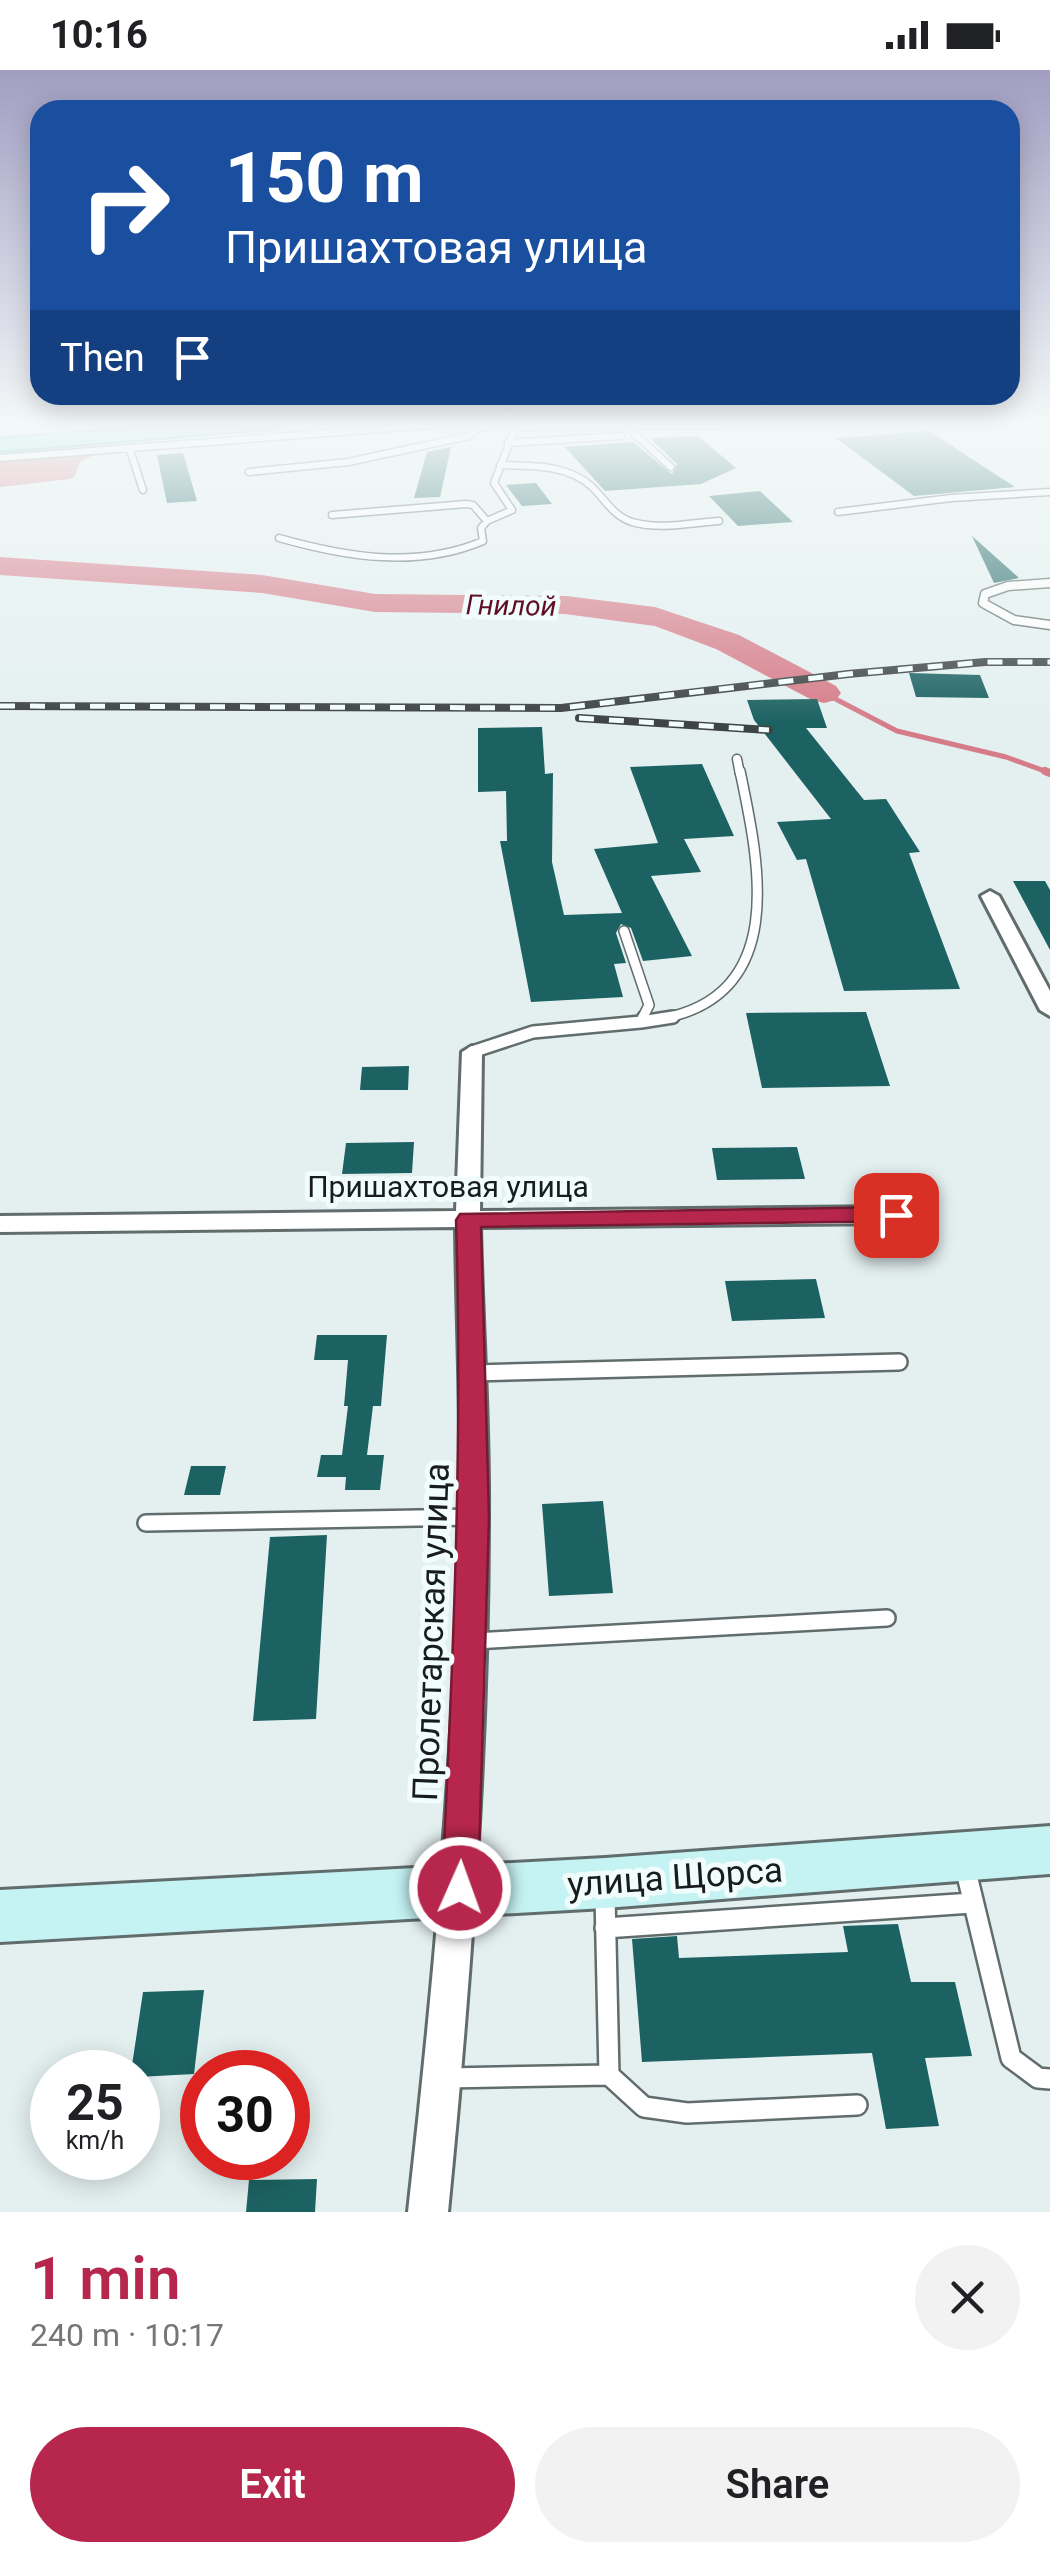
<!DOCTYPE html>
<meta charset="utf-8">
<style>
:root{--surface:#fff;--page:#f2f2f2;--text:#202124;--muted:#757577;--accent:#b7274d}
body{margin:0;font-family:Roboto,sans-serif;background:var(--page);color:var(--text);height:100vh;display:flex;flex-direction:column;font-size:38px;white-space:nowrap}
*{box-sizing:border-box;margin:0}
p{font-size:32px;color:var(--muted)}
.icon{flex:none;width:55px;height:55px;fill:none;stroke:currentColor;stroke-width:2;stroke-linecap:round;stroke-linejoin:round}
.map{position:relative;height:2142px;overflow:hidden}
.drawer{display:flex;flex-direction:column;background:var(--surface);flex:1}
.drawer>*{flex:none}
.banner{position:absolute;left:30px;top:30px;width:990px;height:305px;border-radius:30px;box-shadow:0 5px 25px #0003;background:#1a4fa0;color:#fff;overflow:hidden}
.speed{position:absolute;left:30px;top:1980px;display:flex;gap:20px;font-size:50px;font-weight:700;text-align:center}
.speed>*{display:grid;place-content:center;width:130px;height:130px;border-radius:50%;background:var(--surface);box-shadow:0 5px 25px #0003;line-height:1}
.speed small{font-size:25px;font-weight:400}
.speed .limit{border:15px solid #d22;background:#fff;color:#111}
.pin{position:absolute;display:grid;place-items:center;width:85px;height:85px;color:#fff;margin:-42px;border-radius:20px;box-shadow:0 5px 15px #0006}
.me{position:absolute;width:110px;margin:-55px;rotate:2deg;stroke-linejoin:round;filter:drop-shadow(0 0 8px #0008)}
.turn{display:flex;align-items:center;gap:35px;height:210px;padding:0 30px;font-size:45px}
.turn .icon{width:130px;height:130px;stroke-width:2.5}
.turn b{display:block;font-size:70px;line-height:85px}
.then{display:flex;align-items:center;height:95px;padding:0 30px;background:#0003;gap:20px;font-size:38px}
.round{display:grid;place-items:center;flex:none;width:105px;height:105px;border-radius:52px;background:var(--page)}
.summary{display:flex;align-items:center;justify-content:space-between;height:170px;padding:0 30px}
h1{font-size:60px;font-weight:600;line-height:75px;color:var(--accent)}
.primary-button{display:flex;gap:20px;margin-top:auto;padding:20px 30px}
.primary-button a{flex:1;height:115px;border-radius:60px;background:var(--accent);color:#fff;font-size:40px;font-weight:600;line-height:115px;text-align:center}
.primary-button a+a{background:var(--page);color:var(--text)}
.status{display:flex;justify-content:space-between;align-items:center;height:70px;padding:0 50px;background:var(--surface);direction:ltr}
.status svg{height:28px;fill:currentColor}
.map>svg:first-child{display:block}
.water{fill:#d67c89}
.lines{fill:none;stroke-linecap:round;stroke-linejoin:round}
.stream-far1{stroke:#d67c89;stroke-width:5}
.stream{stroke:#d67c89;stroke-width:8}
.river{fill:#d67c89;fill-rule:evenodd}
.building{fill:#1d6263}
.service-far5-casing{stroke:#616c6c;stroke-width:9}
.service-far4-casing{stroke:#616c6c;stroke-width:11}
.service-far3-casing{stroke:#616c6c;stroke-width:12}
.service-far2-casing{stroke:#616c6c;stroke-width:16}
.service-far1-casing{stroke:#616c6c;stroke-width:20}
.service-casing{stroke:#616c6c;stroke-width:24}
.minor-casing{stroke:#616c6c;stroke-width:6}
.secondary-casing{stroke:#616c6c;stroke-width:6}
.trunk-casing{stroke:#319294;stroke-width:5}
.service-far5{stroke:#fff;stroke-width:6}
.service-far4{stroke:#fff;stroke-width:8}
.service-far3{stroke:#fff;stroke-width:9}
.service-far2{stroke:#fff;stroke-width:11}
.service-far1{stroke:#fff;stroke-width:15}
.service{stroke:#fff;stroke-width:19}
.minor{fill:#fff;fill-rule:evenodd}
.secondary{fill:#c5f2f2;fill-rule:evenodd}
.trunk{fill:#64dbde;fill-rule:evenodd}
.rail-casing{stroke:#3e4343;stroke-width:8}
.rail{stroke:#f1fdfd;stroke-width:5;stroke-dasharray:15;stroke-linecap:butt}
.route{fill:#b7274d;stroke:#771932;stroke-width:2.5}
.labels{text-anchor:middle;stroke-width:10;stroke-linejoin:round;paint-order:stroke}
.far-water-label{font-size:28px;font-style:italic;fill:#600e24;stroke:#f1fdfd}
.street-label{font-size:30px;fill:#181c1c;stroke:#f1fdfd}
.near-street-label{font-size:35px;fill:#181c1c;stroke:#f1fdfd}
</style>
<div class="status"><b>10:16</b><svg viewBox="0 0 49 12"><path d="M0 12V9h3v3zM5 12V6h3v6zM10 12V3h3v9zM15 12V0h3v12zM26 1h20v11H26zM47 4h2v5h-2z"/></svg></div>
<div class="map">
<svg width="1050" height="2142" viewBox="0 0 1050 2142">
<rect width="100%" height="100%" fill="#e4f0f0"/>
<!-- water -->
<path class="water" d="M 96,384 L 80,392 L 75,406 L 70,409 L 0,417 L 0,391 Z"/>
<g class="lines">
<!-- stream-far1 -->
<path class="stream-far1" d="M 824,623 L 897,661 L 1006,687 L 1050,703"/>
<!-- stream -->
<path class="stream" d="M 1045,701 L 1050,703"/>
<!-- river -->
<path class="river" d="M 0,487 L 262,505 L 375,524 L 566,526 L 655,537 L 739,565 L 836,616 L 841,623 L 836,630 L 824,633 L 812,630 L 716,579 L 655,556 L 565,544 L 375,542 L 262,523 L 0,505 Z"/>
</g>
<!-- building -->
<path class="building" d="M 929,361 L 1015,417 L 914,426 L 836,368 Z
M 698,366 L 736,398 L 701,414 L 605,421 L 565,377 L 633,372 L 672,404 L 677,394 L 650,368 Z
M 451,377 L 440,427 L 414,428 L 427,382 Z
M 183,383 L 197,431 L 167,433 L 157,385 Z
M 536,413 L 552,434 L 522,436 L 506,415 Z
M 760,421 L 793,452 L 738,456 L 709,426 Z
M 972,466 L 1019,508 L 994,513 Z
M 909,603 L 980,605 L 989,628 L 916,627 Z
M 817,629 L 827,658 L 806,658 L 864,730 L 886,729 L 920,782 L 909,783 L 960,919 L 844,921 L 806,789 L 797,790 L 777,752 L 831,749 L 754,650 L 747,630 Z
M 542,657 L 545,704 L 553,703 L 552,792 L 564,845 L 622,843 L 594,779 L 658,773 L 630,697 L 702,694 L 734,766 L 684,769 L 701,802 L 651,806 L 692,886 L 643,891 L 631,858 L 621,854 L 616,863 L 626,893 L 614,894 L 623,927 L 531,932 L 500,771 L 507,771 L 506,721 L 478,722 L 478,658 Z
M 1013,811 L 1045,811 L 1050,820 L 1050,880 Z
M 866,942 L 890,1016 L 762,1018 L 746,943 Z
M 409,996 L 408,1020 L 360,1020 L 362,997 Z
M 414,1072 L 412,1103 L 342,1104 L 346,1073 Z
M 797,1077 L 805,1109 L 717,1110 L 712,1078 Z
M 816,1209 L 825,1248 L 732,1251 L 725,1211 Z
M 317,1265 L 387,1265 L 381,1336 L 373,1336 L 367,1385 L 384,1385 L 380,1420 L 345,1420 L 346,1407 L 317,1407 L 321,1385 L 342,1385 L 348,1336 L 344,1336 L 348,1290 L 314,1290 Z
M 191,1396 L 226,1396 L 220,1425 L 184,1425 Z
M 603,1431 L 613,1523 L 549,1526 L 542,1434 Z
M 327,1465 L 316,1649 L 253,1651 L 270,1467 Z
M 898,1854 L 911,1912 L 955,1912 L 972,1986 L 925,1988 L 939,2056 L 886,2059 L 872,1983 L 642,1992 L 632,1869 L 677,1866 L 679,1888 L 848,1882 L 843,1856 Z
M 204,1920 L 194,2004 L 138,2007 L 138,2002 L 131,2002 L 143,1922 Z
M 317,2109 L 315,2142 L 246,2142 L 249,2110 Z"/>
<g class="lines">
<!-- service-far5 casing -->
<g class="service-far5-casing">
<path id="service-far5" d="M 626,356 L 671,397
M 516,357 L 897,353
M 508,373 L 621,366
M 129,377 L 143,420
M 0,388 L 458,353
M 500,395 C 530,396 567,394 591,416 C 605,429 613,446 632,452 C 660,460 691,453 719,451
M 249,402 L 348,392 L 469,366 L 476,359 L 504,353
M 838,442 L 951,428 L 1050,422
M 332,445 L 466,434 L 473,435 L 487,451
M 279,468 C 346,487 417,499 483,471 L 481,458 L 487,451 L 512,440 L 494,413 L 517,353"/>
</g>
<!-- service-far4 casing -->
<g class="service-far4-casing">
<path id="service-far4" d="M 1050,513 L 1008,516 L 985,524 L 983,533 L 1014,550 L 1050,555
M 737,689 L 740,704"/>
</g>
<!-- service-far3 casing -->
<g class="service-far3-casing">
<path id="service-far3" d="M 624,861 L 649,935 L 642,949
M 660,949 C 788,926 760,796 740,701"/>
</g>
<!-- service-far2 casing -->
<g class="service-far2-casing">
<path id="service-far2" d="M 641,952 L 673,947
M 472,982 L 533,962 L 641,952 L 644,947"/>
</g>
<!-- service-far1 casing -->
<g class="service-far1-casing">
<path id="service-far1" d="M 474,1303 L 899,1292
M 146,1453 L 474,1447
M 474,1571 L 887,1548"/>
</g>
<!-- service casing -->
<g class="service-casing">
<path id="service" d="M 965,1797 L 1011,1988 L 1038,2008 L 1050,2009
M 605,1858 L 972,1833
M 609,2005 L 644,2037 L 687,2043 L 857,2035
M 447,2008 L 609,2005 L 605,1826"/>
</g>
<!-- minor casing -->
<g class="minor-casing">
<path id="minor" d="M 990,821 L 999,826 L 1050,921 L 1050,946 L 1040,940 L 981,826 Z
M 472,976 L 482,982 L 480,1141 L 896,1137 L 908,1145 L 896,1153 L 480,1157 C 482,1253 489,1349 488,1445 C 488,1678 471,1910 448,2142 L 408,2142 C 434,1911 455,1679 460,1446 C 462,1350 457,1254 456,1157 L 0,1162 L 0,1146 L 456,1141 L 462,982 Z"/>
</g>
<!-- secondary casing -->
<g class="secondary-casing">
<path id="secondary" d="M 1050,1756 L 1050,1804 L 605,1838 L 0,1872 L 0,1820 L 605,1788 Z"/>
</g>
<!-- trunk casing -->
<g class="trunk-casing">
<path id="trunk" d="M 204,353 L 287,353 L 278,358 L 0,381 L 0,369 Z"/>
</g>
<!-- service-far5 -->
<use href="#service-far5" class="service-far5"/>
<!-- service-far4 -->
<use href="#service-far4" class="service-far4"/>
<!-- service-far3 -->
<use href="#service-far3" class="service-far3"/>
<!-- service-far2 -->
<use href="#service-far2" class="service-far2"/>
<!-- service-far1 -->
<use href="#service-far1" class="service-far1"/>
<!-- service -->
<use href="#service" class="service"/>
<!-- minor -->
<use href="#minor" class="minor"/>
<!-- secondary -->
<use href="#secondary" class="secondary"/>
<!-- trunk -->
<use href="#trunk" class="trunk"/>
<!-- rail casing -->
<g class="rail-casing">
<path id="rail" d="M 0,636 L 561,638 L 848,604 L 985,592 L 1050,592
M 579,648 L 769,660"/>
</g>
<!-- rail -->
<use href="#rail" class="rail"/>
</g>
<!-- sky -->
<linearGradient id="sky" x2="0" y2="1"><stop stop-color="#a19ec2"/><stop offset="0.54" stop-color="#f3f8f8"/><stop offset="1" stop-color="#f3f8f8" stop-opacity="0"/></linearGradient>
<rect width="1050" height="653" fill="url(#sky)"/>
<!-- route -->
<path class="route" d="M 896,1137 L 908,1145 L 904,1151 L 481,1157 L 489,1447 L 478,1818 L 473,1831 L 460,1836 L 448,1831 L 442,1818 C 453,1595 463,1373 456,1150 L 460,1144 Z"/>
<g class="labels">
<!-- far-water labels -->
<g class="far-water-label">
<text transform="translate(511 535) rotate(1)" y="10">Гнилой</text>
</g>
<!-- street labels -->
<g class="street-label">
<text x="448" y="1127">Пришахтовая улица</text>
</g>
<!-- near-street labels -->
<g class="near-street-label">
<text transform="translate(431 1562) rotate(-88)" y="12">Пролетарская улица</text>
<text transform="translate(675 1807) rotate(-4)" y="12">улица Щорса</text>
</g>
</g>
</svg>
<div class="speed"><div>25<small>km/h</small></div><div class="limit">30</div></div>
<div class="pin" style="left:896px;top:1145px;background:#d93025"><svg class="icon" aria-label="arrive" viewBox="0 0 24 24"><path d="M6 21V4h12l-3 4 3 4H6"/></svg></div>
<svg class="me" style="left:460px;top:1818px" viewBox="-20 -20 40 40"><circle r="17" fill="#b7274d" stroke="#fff" stroke-width="3"/><path d="M0-11L8 9 0 5-8 9z" fill="#fff"/></svg>
<div class="banner">
<div class="turn"><svg class="icon" aria-label="right" viewBox="0 0 24 24"><path d="M7 20v-9h11M14 6l5 5-5 5"/></svg><div><b>150 m</b>Пришахтовая улица</div></div>
<div class="then">Then<svg class="icon" aria-label="arrive" viewBox="0 0 24 24"><path d="M6 21V4h12l-3 4 3 4H6"/></svg></div>
</div>
</div>
<section class="drawer">
<div class="summary"><div><h1>1 min</h1><p>240 m · 10:17</p></div><a class="round"><svg class="icon" aria-label="close" viewBox="0 0 24 24"><path d="M6 6l12 12M18 6L6 18"/></svg></a></div>
<div class="primary-button"><a>Exit</a><a>Share</a></div>
</section>
